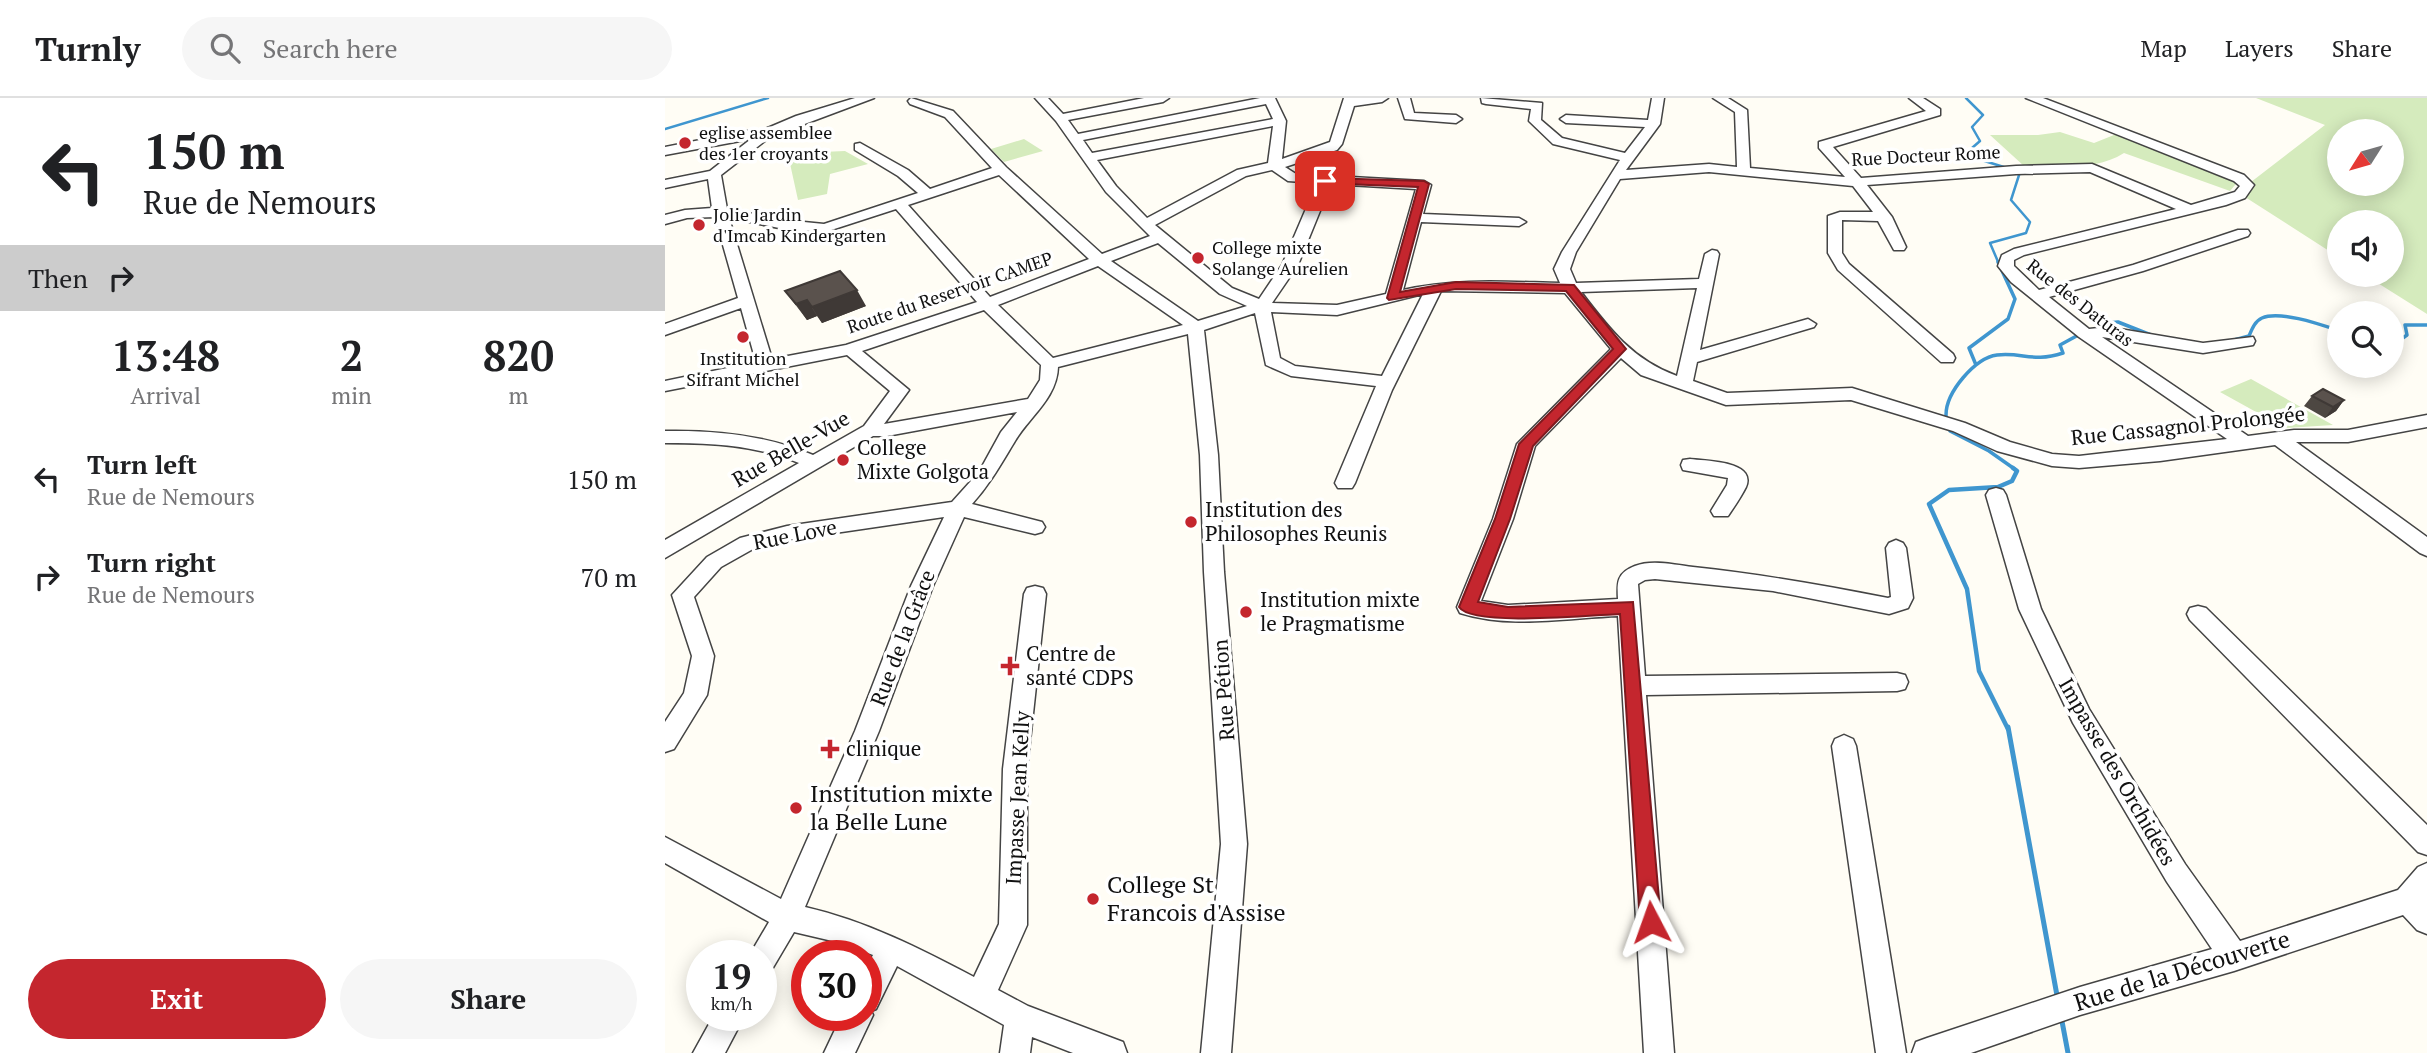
<!DOCTYPE html>
<meta charset="utf-8">
<style>
:root{--surface:#fff;--page:#f6f6f6;--text:#202124;--muted:#757577;--line:#e0e0e0;--accent:#c4262e}
body{margin:0;font-family:"PT Serif",serif;background:var(--page);color:var(--text);height:100vh;display:flex;flex-direction:column;font-size:26px;white-space:nowrap}
*{box-sizing:border-box;margin:0}
p{font-size:23px;color:var(--muted)}
.icon{flex:none;width:38px;height:38px;fill:none;stroke:currentColor;stroke-width:2;stroke-linecap:round;stroke-linejoin:round}
.map{position:relative;flex:1;overflow:hidden}
.sheet{display:flex;flex-direction:column;background:var(--surface);width:665px}
.sheet>*{flex:none}
.guide{background:#fff;color:var(--text);overflow:hidden}
.needle{width:46px;rotate:233deg}
.fabs{position:absolute;left:1662px;top:21px;display:grid;gap:14px}
.fabs a{display:grid;place-items:center;width:77px;height:77px;border-radius:50%;background:var(--surface);box-shadow:0 4px 18px #0003;font-size:35px}
.speed{position:absolute;left:21px;top:842px;display:flex;gap:14px;font-size:35px;font-weight:700;text-align:center}
.speed>*{display:grid;place-content:center;width:91px;height:91px;border-radius:50%;background:var(--surface);box-shadow:0 4px 18px #0003;line-height:1}
.speed small{font-size:18px;font-weight:400}
.speed .limit{border:10px solid #d22;background:#fff;color:#111}
.pin{position:absolute;display:grid;place-items:center;width:60px;height:60px;color:#fff;margin:-30px;border-radius:14px;box-shadow:0 4px 10px #0006}
.me{position:absolute;width:77px;margin:-38px;rotate:356deg;stroke-linejoin:round;filter:drop-shadow(0 0 5px #0008)}
.turn{display:flex;align-items:center;gap:24px;height:147px;padding:0 28px;font-size:32px}
.turn .icon{width:91px;height:91px;stroke-width:2.5}
.turn b{display:block;font-size:49px;line-height:60px}
.then{display:flex;align-items:center;height:66px;padding:0 28px;background:#0003;gap:14px;font-size:26px}
.eta{display:flex;justify-content:space-evenly;align-items:center;height:119px;text-align:center}
.eta b{font-size:42px;font-weight:800;line-height:49px}
.primary-button{display:flex;gap:14px;margin-top:auto;padding:14px 28px}
.primary-button a{flex:1;height:80px;border-radius:42px;background:var(--accent);color:#fff;font-size:28px;font-weight:800;line-height:80px;text-align:center}
.primary-button a+a{background:var(--page);color:var(--text)}
ul{padding:0;list-style:none}
li{display:flex;align-items:center;gap:21px;height:98px;padding:0 28px}
li div{flex:1}
li b{display:block;font-size:26px}
li em{font-style:normal}
header{display:flex;align-items:center;gap:42px;box-sizing:border-box;height:98px;padding:0 35px;background:var(--surface);border-bottom:2px solid var(--line)}
header strong{font-size:33px}
nav{display:flex;gap:38px;margin-inline-start:auto;font-size:24px}
.search{width:490px;height:63px;background:var(--page);display:flex;align-items:center;gap:18px;box-sizing:border-box;padding:0 24px;border-radius:38px;color:var(--muted);font-size:26px}
main{display:flex;flex:1;min-height:0}
.map>svg:first-child{display:block}
.green{fill:#d5ebbd;fill-rule:evenodd}
.lines{fill:none;stroke-linecap:round;stroke-linejoin:round}
.stream-far3{stroke:#3f96cf;stroke-width:2.5}
.stream-far2{stroke:#3f96cf;stroke-width:3.5}
.stream-far1{stroke:#3f96cf;stroke-width:4.5}
.stream{stroke:#3f96cf;stroke-width:5}
.minor-casing{stroke:#444;stroke-width:3}
.minor{fill:#fff;fill-rule:evenodd}
.wall{fill:#4d4742}
.shaded-wall{fill:#3f3936}
.building{fill:#5a524d;stroke:#3f3936;stroke-width:2}
.route{fill:#c4262e;stroke:#7f191e;stroke-width:2}
.poi-dot{fill:#c4262e;stroke:#fff;stroke-width:2.5}
.labels{text-anchor:middle;stroke-width:7;stroke-linejoin:round;paint-order:stroke}
.far-poi-label{font-size:18px;fill:#111;stroke:#fff;text-anchor:start}
.far-street-label{font-size:18px;fill:#111;stroke:#fff}
.street-label{font-size:21px;fill:#111;stroke:#fff}
.poi-label{font-size:21px;fill:#111;stroke:#fff;text-anchor:start}
.near-poi-label{font-size:24px;fill:#111;stroke:#fff;text-anchor:start}
.near-street-label{font-size:24px;fill:#111;stroke:#fff}
</style>
<header>
<strong>Turnly</strong>
<div class="search"><svg class="icon" aria-label="search" viewBox="0 0 24 24"><circle cx="10" cy="10" r="6"/><path d="M15 15l6 6"/></svg>Search here</div>
<nav><a>Map</a><a>Layers</a><a>Share</a></nav>
</header>
<main>
<section class="sheet">
<div class="guide">
<div class="turn"><svg class="icon" aria-label="left" viewBox="0 0 24 24"><path d="M17 20v-9H6M10 6l-5 5 5 5"/></svg><div><b>150 m</b>Rue de Nemours</div></div>
<div class="then">Then<svg class="icon" aria-label="right" viewBox="0 0 24 24"><path d="M7 20v-9h11M14 6l5 5-5 5"/></svg></div>
</div>
<div class="eta">
<div><b>13:48</b><p>Arrival</p></div>
<div><b>2</b><p>min</p></div>
<div><b>820</b><p>m</p></div>
</div>
<ul>
<li><svg class="icon" aria-label="left" viewBox="0 0 24 24"><path d="M17 20v-9H6M10 6l-5 5 5 5"/></svg><div><b>Turn left</b><p>Rue de Nemours</p></div><em>150 m</em></li>
<li><svg class="icon" aria-label="right" viewBox="0 0 24 24"><path d="M7 20v-9h11M14 6l5 5-5 5"/></svg><div><b>Turn right</b><p>Rue de Nemours</p></div><em>70 m</em></li>
</ul>
<div class="primary-button"><a>Exit</a><a>Share</a></div>
</section>
<div class="map">
<svg width="1762" height="955" viewBox="0 0 1762 955">
<rect width="100%" height="100%" fill="#fffdf5"/>
<!-- green -->
<path class="green" d="M 1591,0 L 1762,0 L 1762,216 L 1700,177 L 1727,177 L 1727,124 L 1675,124 L 1675,160 L 1580,99 L 1586,84 L 1660,27 ZM 1675,33 L 1727,33 L 1727,86 L 1675,86 Z
M 1395,34 L 1429,45 L 1454,35 L 1575,81 L 1565,93 L 1459,55 C 1431,73 1391,68 1359,68 L 1325,37 L 1373,37 Z
M 359,41 L 378,53 L 339,64 L 326,51 Z
M 180,53 L 203,66 L 165,76 L 162,96 L 133,102 L 124,61 L 134,55 Z
M 1586,281 L 1668,327 L 1620,330 L 1555,294 Z"/>
<g class="lines">
<!-- stream-far3 -->
<path class="stream-far3" d="M 1301,0 L 1318,17 L 1307,29 L 1315,43 L 1307,50 L 1313,61 L 1355,74 L 1346,102 L 1365,124 L 1361,135 L 1325,145 L 1334,166
M 0,31 L 103,0"/>
<!-- stream-far2 -->
<path class="stream-far2" d="M 1443,231 L 1447,229 L 1443,225 L 1453,224 L 1486,237
M 1569,242 L 1584,238 C 1587,231 1590,223 1597,220 C 1615,212 1657,227 1675,233
M 1727,242 L 1735,242 L 1742,237 L 1740,227 L 1762,227
M 1311,267 L 1304,250 L 1343,221 L 1350,201 L 1333,164
M 1351,372 L 1324,353 L 1285,333 C 1284,328 1281,322 1281,317 C 1281,294 1310,260 1332,257 C 1358,254 1368,265 1398,255 L 1395,247 L 1417,235"/>
<!-- stream-far1 -->
<path class="stream-far1" d="M 1343,631 L 1314,573 L 1302,491 L 1264,406 L 1284,392 L 1333,389 L 1347,383 L 1352,373 L 1348,370"/>
<!-- stream -->
<path class="stream" d="M 1343,629 L 1393,903
M 1396,918 L 1403,955"/>
<!-- minor casing -->
<g class="minor-casing">
<path id="minor" d="M 190,0 L 209,0 L 105,39 L 56,77 L 62,111 L 119,122 L 159,126 L 253,95 L 233,78 L 190,52 L 190,46 L 195,45 L 243,72 L 265,91 L 327,70 L 280,19 L 245,6 L 243,3 L 246,0 L 288,13 L 341,69 L 437,156 L 485,138 L 441,94 L 391,23 L 370,0 L 383,0 L 398,16 L 479,0 L 504,0 L 498,4 L 403,22 L 413,36 L 595,0 L 610,0 L 621,23 L 617,61 L 665,44 L 679,0 L 723,0 L 717,4 L 689,8 L 677,46 L 672,52 L 620,69 L 631,76 L 759,83 L 766,87 L 758,116 L 854,120 L 861,124 L 854,128 L 756,124 L 738,192 C 790,180 842,184 895,185 L 889,171 L 897,154 L 955,62 L 888,46 L 864,23 L 866,11 L 821,6 L 817,5 L 816,0 L 877,5 L 876,22 L 897,40 L 960,55 L 980,29 L 901,25 L 895,21 L 901,17 L 983,22 L 987,0 L 999,0 L 995,26 L 961,72 L 1044,66 L 1072,69 L 1070,14 L 1048,0 L 1063,0 L 1082,12 L 1085,70 L 1180,79 L 1154,50 L 1154,44 L 1261,13 L 1244,0 L 1258,0 L 1275,11 L 1275,17 L 1168,49 L 1196,80 L 1351,68 L 1427,66 L 1526,107 L 1570,94 L 1575,88 L 1569,83 L 1361,0 L 1378,0 L 1579,77 L 1589,87 L 1580,100 L 1561,107 L 1359,157 L 1349,162 L 1349,168 L 1374,192 L 1468,167 L 1573,132 L 1583,132 L 1585,135 L 1583,138 L 1478,173 L 1384,199 L 1424,231 L 1443,229 L 1538,245 L 1588,239 L 1590,243 L 1588,247 L 1538,255 L 1437,239 L 1583,338 L 1629,332 L 1683,332 L 1762,317 L 1762,329 L 1683,344 L 1631,344 L 1762,439 L 1762,458 L 1755,455 L 1610,347 L 1495,363 L 1414,370 L 1387,368 L 1332,353 L 1288,333 L 1186,302 L 1061,307 L 976,277 L 956,260 L 870,348 L 848,421 L 816,503 L 843,507 L 953,501 C 952,484 952,475 970,468 C 987,461 1011,467 1028,469 C 1095,476 1157,487 1223,500 L 1226,499 L 1221,450 L 1224,445 L 1231,442 L 1238,445 L 1241,450 L 1248,500 L 1243,510 L 1224,516 L 1108,493 L 990,481 L 980,482 L 973,486 L 980,578 L 1232,575 L 1240,577 L 1243,584 L 1240,591 L 1232,593 L 981,597 L 1009,955 L 979,955 L 953,518 C 902,520 845,531 795,515 L 792,509 L 828,421 L 852,346 L 946,251 L 900,195 L 776,193 L 727,292 L 690,385 L 687,390 L 673,390 L 670,385 L 711,288 L 626,278 L 601,267 L 590,215 L 539,232 L 553,357 L 559,474 L 582,746 L 566,955 L 536,955 L 556,746 L 539,474 L 535,357 L 523,236 L 393,269 C 392,300 365,318 350,343 C 336,366 325,386 307,406 L 377,424 L 380,429 L 377,434 L 370,436 L 299,419 L 268,488 L 214,633 L 140,809 C 201,823 254,850 309,879 L 334,826 L 338,671 L 359,496 L 362,490 L 370,488 L 378,490 L 381,496 L 362,671 L 362,827 L 333,892 L 363,908 L 458,944 L 462,955 L 408,955 L 367,939 L 365,955 L 335,955 L 339,927 L 232,868 L 211,911 L 206,913 L 208,917 L 190,955 L 159,955 L 177,917 L 201,917 L 201,870 L 208,857 L 176,845 L 129,834 L 106,873 L 96,877 L 96,858 L 84,858 L 104,824 L 0,765 L 0,739 L 116,801 L 190,633 L 246,488 L 279,419 L 122,442 L 88,451 L 56,469 L 29,499 L 49,558 L 42,597 L 9,651 L 0,654 L 0,624 L 19,595 L 27,558 L 7,497 L 42,459 L 75,440 L 122,428 L 287,404 L 314,374 L 336,334 L 352,314 L 222,338 L 208,338 L 0,460 L 0,442 L 134,365 C 91,347 46,345 0,345 L 0,333 C 51,332 101,337 148,357 L 199,328 L 225,293 L 182,257 L 0,293 L 0,283 L 91,264 L 76,210 L 0,237 L 0,226 L 73,200 L 50,119 L 22,120 L 0,126 L 0,117 L 20,112 L 47,110 L 43,81 L 0,90 L 0,82 L 45,73 L 86,41 L 0,57 L 0,49 L 80,33 L 98,32 L 131,18 ZM 601,6 L 608,21 L 427,55 L 418,42 ZM 608,28 L 603,65 L 572,72 L 482,120 L 451,88 L 432,62 ZM 607,72 L 623,83 L 652,85 L 617,167 L 594,201 L 567,190 L 490,127 L 581,78 ZM 1044,74 L 1188,88 L 1208,114 L 1175,114 L 1163,118 L 1163,155 L 1173,172 L 1276,264 L 1288,264 L 1290,260 L 1288,256 L 1184,166 L 1177,155 L 1177,122 L 1213,123 L 1229,152 L 1239,152 L 1241,149 L 1227,119 L 1202,87 L 1351,76 L 1425,74 L 1511,111 L 1349,151 L 1337,157 L 1333,168 L 1346,184 L 1414,239 L 1562,341 L 1414,358 L 1387,356 L 1345,344 L 1300,325 L 1187,290 L 1062,295 L 1028,283 L 1032,264 L 1149,229 L 1151,226 L 1143,221 L 1035,252 L 1054,156 L 1052,153 L 1047,152 L 1040,156 L 1034,181 L 911,185 L 905,171 L 911,154 L 955,81 ZM 334,77 L 424,161 L 325,199 L 243,107 ZM 666,86 L 751,91 L 721,196 L 672,207 L 607,205 L 633,167 ZM 231,111 L 312,204 L 181,247 L 107,261 L 64,120 L 119,131 L 160,134 ZM 493,145 L 555,196 L 582,208 L 533,223 L 446,163 ZM 433,168 L 518,227 L 388,260 L 333,207 ZM 1032,190 L 1012,278 C 968,262 944,231 916,194 ZM 758,196 L 717,278 L 630,268 L 615,260 L 606,214 L 672,217 ZM 319,212 L 376,267 L 375,282 L 363,301 L 219,326 L 244,292 L 197,253 Z
M 733,0 L 745,0 L 749,15 L 791,17 L 797,21 L 791,25 L 740,21 Z
M 1025,361 C 1041,363 1092,363 1081,389 C 1076,399 1069,409 1063,418 L 1049,418 L 1046,413 L 1062,387 L 1063,380 L 1018,372 L 1016,367 L 1018,362 Z
M 1331,390 L 1338,392 L 1341,397 L 1376,511 L 1424,611 L 1520,766 L 1575,843 L 1733,792 L 1753,769 L 1762,765 L 1762,836 L 1752,832 L 1738,817 L 1569,873 L 1415,917 L 1306,955 L 1247,955 L 1251,944 L 1262,940 L 1415,889 L 1547,851 L 1502,784 L 1408,625 L 1354,511 L 1321,397 L 1324,392 Z
M 1533,508 L 1541,510 L 1762,727 L 1762,757 L 1753,754 L 1525,522 L 1522,516 L 1525,510 Z
M 1179,637 L 1188,641 L 1191,648 L 1241,955 L 1211,955 L 1167,648 L 1170,641 Z
M 49,917 L 80,917 L 60,955 L 28,955 Z"/>
</g>
<!-- minor -->
<use href="#minor" class="minor"/>
</g>
<!-- wall -->
<path class="wall" d="M 120,193 L 201,208 L 157,225 L 152,218 L 142,222 Z
M 1647,298 L 1679,302 L 1671,313 L 1660,320 L 1639,308 Z"/>
<!-- shaded-wall -->
<path class="shaded-wall" d="M 192,192 L 201,208 L 157,225 L 147,209 Z
M 142,202 L 152,218 L 142,222 L 131,206 Z
M 1679,302 L 1671,313 L 1660,320 L 1668,309 Z"/>
<!-- building -->
<path class="building" d="M 175,173 L 192,192 L 147,209 L 142,202 L 131,206 L 120,193 Z
M 1658,291 L 1679,302 L 1668,309 L 1647,298 Z"/>
<!-- route -->
<path class="route" d="M 660,80 L 759,83 L 764,86 L 735,194 L 791,184 L 909,187 L 961,251 L 868,348 L 845,421 L 813,504 L 843,509 L 968,504 L 996,824 L 993,831 L 986,834 L 978,831 L 975,824 L 955,516 C 929,517 807,529 794,509 L 830,421 L 854,346 L 948,251 L 901,193 L 791,191 L 724,202 L 722,200 L 753,89 L 656,85 L 655,83 Z"/>
<!-- markers -->
<g class="poi-dot">
<circle cx="20" cy="45" r="7"/>
<circle cx="34" cy="127" r="7"/>
<circle cx="533" cy="160" r="7"/>
<circle cx="78" cy="239" r="7"/>
<circle cx="178" cy="362" r="7"/>
<circle cx="526" cy="424" r="7"/>
<circle cx="581" cy="514" r="7"/>
<path d="M341.5 557.5h7v7h7v7h-7v7h-7v-7h-7v-7h7z"/>
<path d="M161.5 640.5h7v7h7v7h-7v7h-7v-7h-7v-7h7z"/>
<circle cx="131" cy="710" r="7"/>
<circle cx="428" cy="801" r="7"/>
</g>
<g class="labels">
<!-- far-poi labels -->
<g class="far-poi-label">
<text x="34" y="41">eglise assemblee<tspan x="34" dy="21">des 1er croyants</tspan></text>
<text x="48" y="123">Jolie Jardin<tspan x="48" dy="21">d'Imcab Kindergarten</tspan></text>
<text x="547" y="156">College mixte<tspan x="547" dy="21">Solange Aurelien</tspan></text>
<text x="78" y="267" text-anchor="middle">Institution<tspan x="78" dy="21">Sifrant Michel</tspan></text>
</g>
<!-- far-street labels -->
<g class="far-street-label">
<text transform="translate(1261 58) rotate(-3)" y="6">Rue Docteur Rome</text>
<text transform="translate(285 195) rotate(-19)" y="6">Route du Reservoir CAMEP</text>
<text transform="translate(1415 205) rotate(38)" y="6">Rue des Daturas</text>
</g>
<!-- street labels -->
<g class="street-label">
<text transform="translate(1523 328) rotate(-6)" y="7">Rue Cassagnol Prolongée</text>
<text transform="translate(126 351) rotate(-30)" y="7">Rue Belle-Vue</text>
<text transform="translate(130 437) rotate(-11)" y="7">Rue Love</text>
<text transform="translate(238 540) rotate(-69)" y="7">Rue de la Grâce</text>
<text transform="translate(559 592) rotate(-94)" y="7">Rue Pétion</text>
<text transform="translate(1452 674) rotate(60)" y="7">Impasse des Orchidées</text>
<text transform="translate(353 700) rotate(-87)" y="7">Impasse Jean Kelly</text>
</g>
<!-- poi labels -->
<g class="poi-label">
<text x="192" y="357">College<tspan x="192" dy="24">Mixte Golgota</tspan></text>
<text x="540" y="419">Institution des<tspan x="540" dy="24">Philosophes Reunis</tspan></text>
<text x="595" y="509">Institution mixte<tspan x="595" dy="24">le Pragmatisme</tspan></text>
<text x="361" y="563">Centre de<tspan x="361" dy="24">santé CDPS</tspan></text>
<text x="181" y="658">clinique</text>
</g>
<!-- near-poi labels -->
<g class="near-poi-label">
<text x="145" y="704">Institution mixte<tspan x="145" dy="28">la Belle Lune</tspan></text>
<text x="442" y="795">College St<tspan x="442" dy="28">Francois d'Assise</tspan></text>
</g>
<!-- near-street labels -->
<g class="near-street-label">
<text transform="translate(1517 873) rotate(-17)" y="8">Rue de la Découverte</text>
</g>
</g>
</svg>
<div class="fabs">
<a><svg class="needle" viewBox="-14 -14 28 28"><path d="M0-13l5 13h-10z" fill="#e53935"/><path d="M0 13l5-13h-10z" fill="#757577"/></svg></a>
<a><svg class="icon" aria-label="sound" viewBox="0 0 24 24"><path d="M4 9h4l5-4v14l-5-4H4zM17 9q2 3 0 6"/></svg></a>
<a><svg class="icon" aria-label="search" viewBox="0 0 24 24"><circle cx="10" cy="10" r="6"/><path d="M15 15l6 6"/></svg></a>
</div>
<div class="speed"><div>19<small>km/h</small></div><div class="limit">30</div></div>
<div class="pin" style="left:660px;top:83px;background:#d93025"><svg class="icon" aria-label="arrive" viewBox="0 0 24 24"><path d="M6 21V4h12l-3 4 3 4H6"/></svg></div>
<svg class="me" style="left:986px;top:824px" viewBox="-20 -20 40 40"><path d="M0-17L14 15 0 8-14 15z" fill="#c4262e" stroke="#fff" stroke-width="4"/></svg>
</div>
</main>
